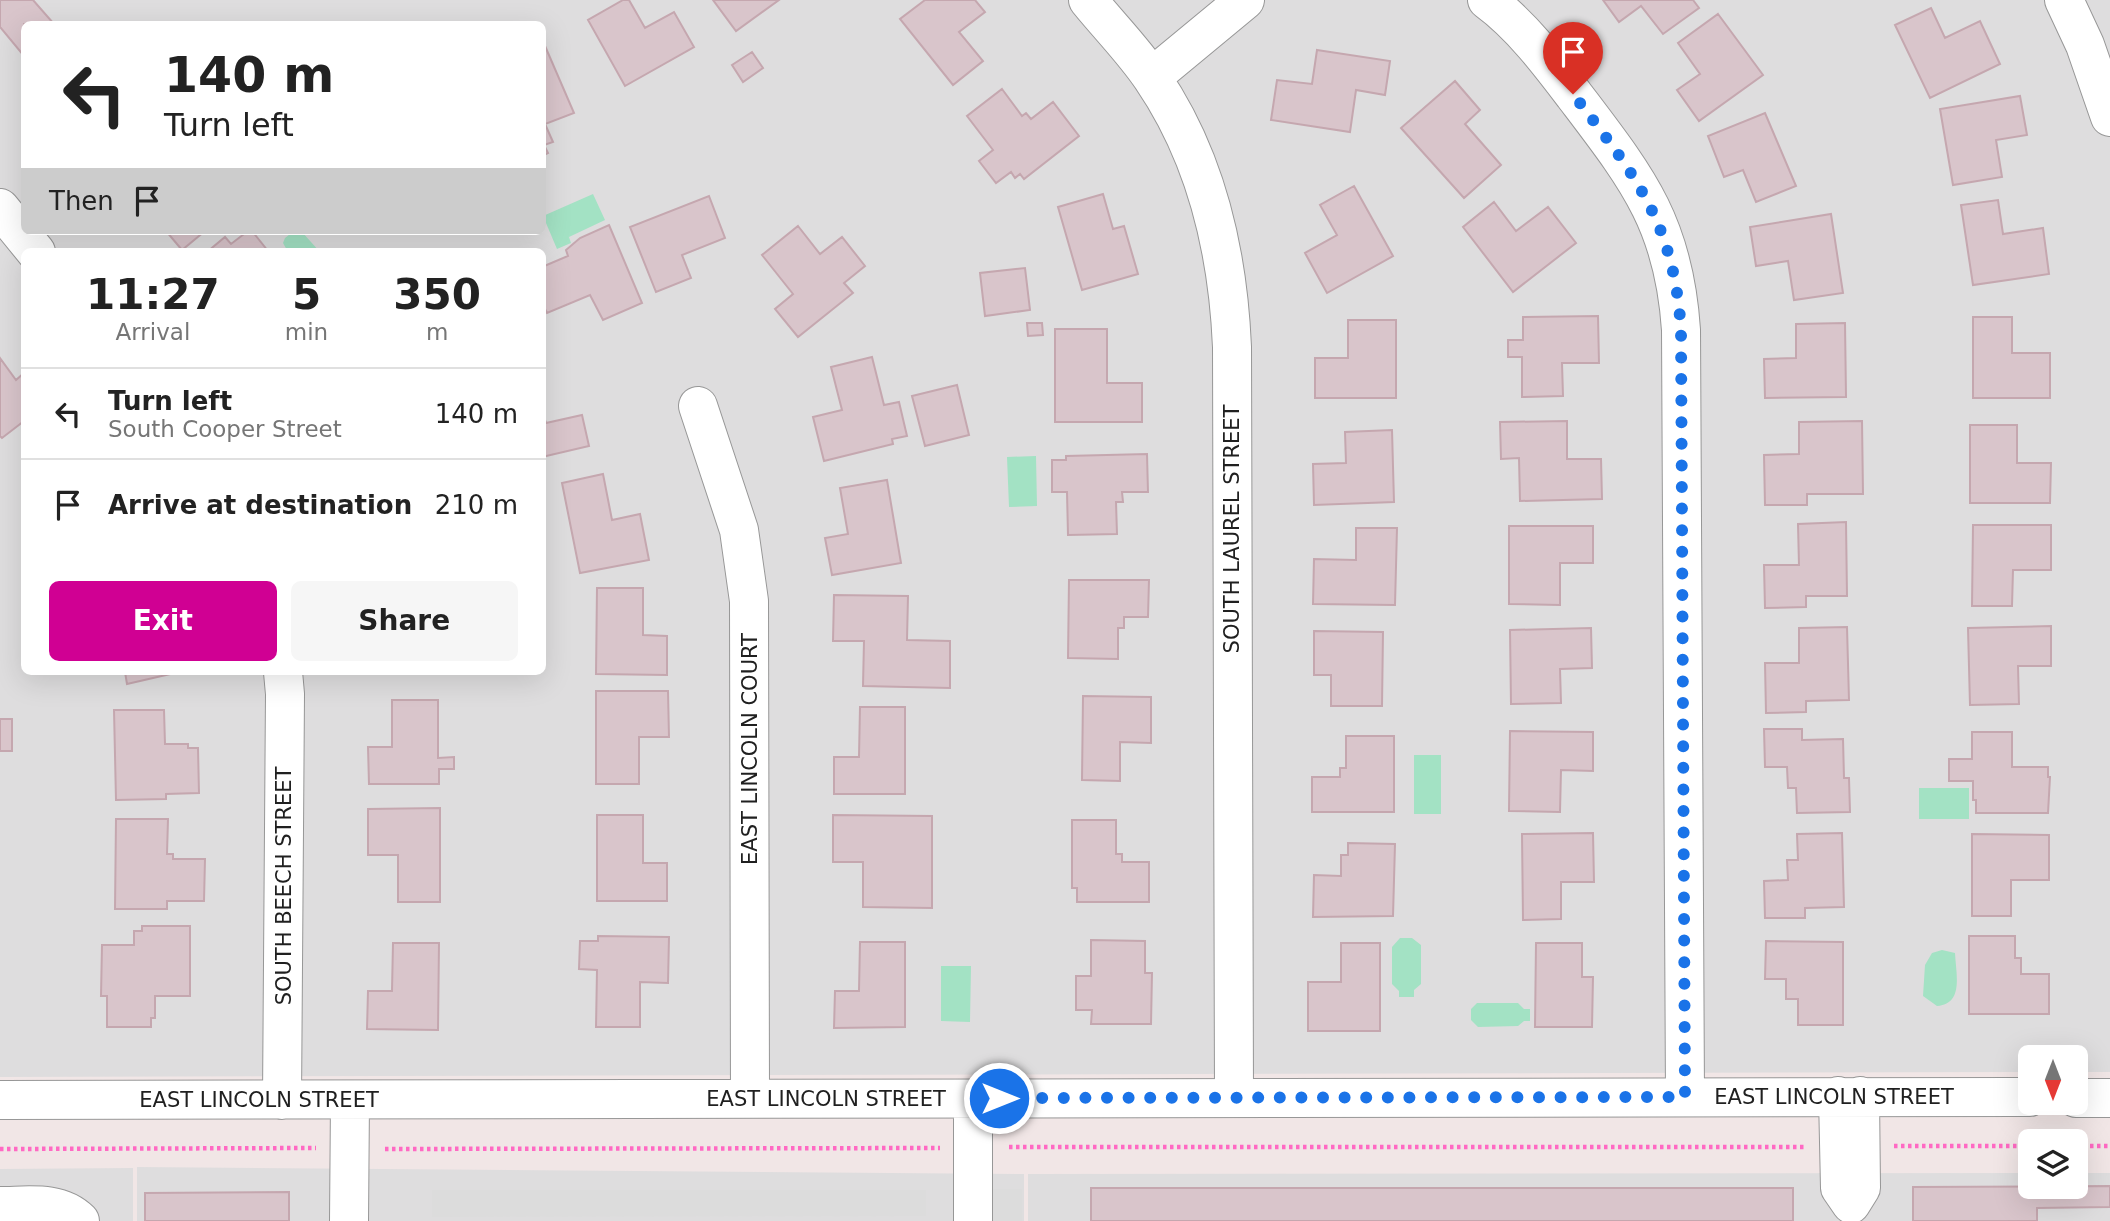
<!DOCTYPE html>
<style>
:root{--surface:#fff;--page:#f6f6f6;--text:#222;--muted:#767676;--line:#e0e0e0;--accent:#d00093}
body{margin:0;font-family:"DejaVu Sans",sans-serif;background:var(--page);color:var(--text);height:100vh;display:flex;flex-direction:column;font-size:26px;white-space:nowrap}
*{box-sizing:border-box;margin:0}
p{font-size:23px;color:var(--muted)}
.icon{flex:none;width:38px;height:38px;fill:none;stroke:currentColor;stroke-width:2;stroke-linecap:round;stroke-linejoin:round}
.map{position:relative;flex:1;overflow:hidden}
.drawer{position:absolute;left:21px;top:248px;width:525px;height:427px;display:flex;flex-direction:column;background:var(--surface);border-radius:10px;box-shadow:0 7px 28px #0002}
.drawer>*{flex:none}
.guide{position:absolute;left:21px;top:21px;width:525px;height:214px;border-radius:10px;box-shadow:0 7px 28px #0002;background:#fff;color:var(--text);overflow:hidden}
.needle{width:46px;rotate:180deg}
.buttons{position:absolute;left:2018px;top:1045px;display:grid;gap:14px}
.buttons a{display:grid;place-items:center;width:70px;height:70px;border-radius:10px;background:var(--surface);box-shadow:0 7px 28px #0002;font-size:35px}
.pin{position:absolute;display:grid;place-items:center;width:60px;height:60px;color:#fff;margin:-72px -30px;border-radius:50% 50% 50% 0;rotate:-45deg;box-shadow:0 0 7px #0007}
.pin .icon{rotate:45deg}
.me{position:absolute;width:77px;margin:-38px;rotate:90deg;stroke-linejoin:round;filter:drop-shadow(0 0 5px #0008)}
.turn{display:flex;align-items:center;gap:24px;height:147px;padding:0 28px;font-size:32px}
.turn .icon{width:91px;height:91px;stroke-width:2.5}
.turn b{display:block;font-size:49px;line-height:60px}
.then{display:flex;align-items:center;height:66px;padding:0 28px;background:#0003;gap:14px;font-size:26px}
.eta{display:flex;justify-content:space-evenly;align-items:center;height:119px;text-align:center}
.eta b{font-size:42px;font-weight:600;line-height:49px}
.cta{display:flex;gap:14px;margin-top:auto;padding:14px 28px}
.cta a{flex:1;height:80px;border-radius:10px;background:var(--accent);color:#fff;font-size:28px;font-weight:600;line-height:80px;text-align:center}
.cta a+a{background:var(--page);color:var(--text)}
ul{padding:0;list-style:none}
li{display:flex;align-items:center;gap:21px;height:91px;padding:0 28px;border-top:2px solid var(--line)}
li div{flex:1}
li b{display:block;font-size:26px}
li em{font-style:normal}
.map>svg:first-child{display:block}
.residential{fill:#deddde;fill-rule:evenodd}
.parking{fill:#dcdcdc}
.water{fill:#a3e2c4}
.building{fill:#d9c5cb;stroke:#c5a7af;stroke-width:2}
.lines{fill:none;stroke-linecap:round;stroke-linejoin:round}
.minor-casing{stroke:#979797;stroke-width:40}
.path{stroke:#ff69c3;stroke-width:4.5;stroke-dasharray:3.5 3.5;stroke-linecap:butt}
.minor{stroke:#fff;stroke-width:38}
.route{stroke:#1a73e8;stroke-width:12;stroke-dasharray:0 21.6}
.labels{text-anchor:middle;stroke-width:5;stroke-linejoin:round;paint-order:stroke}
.street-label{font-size:21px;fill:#202020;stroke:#fff}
</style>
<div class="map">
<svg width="2110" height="1221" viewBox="0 0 2110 1221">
<rect width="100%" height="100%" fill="#f1e6e6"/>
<!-- residential -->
<path class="residential" d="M 0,0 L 2110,0 L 2110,1072 L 2076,1072 L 2076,1057 L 2030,1057 L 2030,1072 L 0,1077 ZM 24,24 L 542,24 L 542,231 L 24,231 ZM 24,252 L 542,252 L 542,672 L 24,672 Z
M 137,1167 L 1024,1174 L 1024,1221 L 137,1221 Z
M 133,1168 L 133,1221 L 0,1221 L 0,1169 Z
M 2030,1173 L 2030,1186 L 2076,1186 L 2076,1173 L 2110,1173 L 2110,1221 L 1028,1221 L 1028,1174 Z"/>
<!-- parking -->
<path class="parking" d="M 993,1189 L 1022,1189 L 1022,1221 L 993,1221 Z
M 432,1190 L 926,1190 L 926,1216 L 432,1217 Z"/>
<!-- water -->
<path class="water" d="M 593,194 L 605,220 L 569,237 L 571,243 L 557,249 L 543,216 Z
M 294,231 L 302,232 L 320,252 L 288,252 L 283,243 L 285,238 Z
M 1036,456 L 1037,506 L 1009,507 L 1007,457 Z
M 1414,755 L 1441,755 L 1441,814 L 1414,814 Z
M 1919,788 L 1969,788 L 1969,819 L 1919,819 Z
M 1400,938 L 1412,938 L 1421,945 L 1421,984 L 1414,990 L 1414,997 L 1399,997 L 1399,991 L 1392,984 L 1392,947 Z
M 1942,950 L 1955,953 C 1956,974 1964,1004 1937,1006 L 1923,996 L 1925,965 L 1932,953 Z
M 941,966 L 971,966 L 970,1022 L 941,1021 Z
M 1477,1003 L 1518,1003 L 1524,1009 L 1530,1009 L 1530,1021 L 1524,1021 L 1518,1026 L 1478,1027 L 1471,1020 L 1471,1009 Z"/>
<!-- building -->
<path class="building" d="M 0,0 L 33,0 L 54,24 L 24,24 L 24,56 L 0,27 Z
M 623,0 L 629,0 L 645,28 L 674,12 L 694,47 L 625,86 L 588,20 Z
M 713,0 L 779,0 L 736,31 Z
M 925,0 L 975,0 L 985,12 L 959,32 L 983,61 L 953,85 L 900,19 Z
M 1603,0 L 1693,0 L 1699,8 L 1663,34 L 1641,6 L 1619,22 Z
M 1931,8 L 1945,38 L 1980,21 L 2000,64 L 1930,98 L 1895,25 Z
M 1718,14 L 1763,75 L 1699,121 L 1677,90 L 1700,74 L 1678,43 Z
M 542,39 L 574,113 L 545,124 L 553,142 L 544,145 L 548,153 L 542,156 Z
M 1317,50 L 1390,61 L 1385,95 L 1356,90 L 1350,132 L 1271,120 L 1277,80 L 1312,84 Z
M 752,52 L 763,68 L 743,82 L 732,65 Z
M 1455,81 L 1480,110 L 1465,124 L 1501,165 L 1464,198 L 1401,128 Z
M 1002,89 L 1022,116 L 1026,113 L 1031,119 L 1053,102 L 1079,136 L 1024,179 L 1020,174 L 1015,178 L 1011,172 L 996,183 L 979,161 L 993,150 L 967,116 Z
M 2020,96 L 2027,135 L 1996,140 L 2002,177 L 1953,185 L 1940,109 Z
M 1765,113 L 1796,186 L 1756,202 L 1743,170 L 1724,177 L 1708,136 Z
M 1354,186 L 1393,256 L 1327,293 L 1305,253 L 1337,235 L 1320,205 Z
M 1103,194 L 1113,229 L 1124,226 L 1138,274 L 1082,290 L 1058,207 Z
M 709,196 L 725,238 L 682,255 L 691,278 L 656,292 L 630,227 Z
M 1998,200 L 2003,234 L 2043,228 L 2049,274 L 1973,285 L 1961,205 Z
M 1494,202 L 1516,231 L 1548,207 L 1576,243 L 1513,292 L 1463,227 Z
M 1831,214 L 1843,293 L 1794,300 L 1788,261 L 1756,266 L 1750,227 Z
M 609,225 L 642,303 L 603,320 L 590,295 L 547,313 L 542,303 L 542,267 L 568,256 L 566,250 L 580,238 Z
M 798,226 L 820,254 L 842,237 L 865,266 L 844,283 L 853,293 L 798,337 L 775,309 L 793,294 L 762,255 Z
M 166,231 L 205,231 L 182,250 Z
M 248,231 L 252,231 L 268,251 L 207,252 L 225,237 L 231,244 Z
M 1025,268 L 1030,310 L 985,316 L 980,273 Z
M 1598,316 L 1599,363 L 1562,363 L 1563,396 L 1522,397 L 1522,357 L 1508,357 L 1508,340 L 1523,340 L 1523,317 Z
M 1973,317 L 2012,317 L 2012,353 L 2050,353 L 2050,398 L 1973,398 Z
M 1348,320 L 1396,320 L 1396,398 L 1315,398 L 1315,358 L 1348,358 Z
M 1027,323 L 1042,323 L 1043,335 L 1028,336 Z
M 1845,323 L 1846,397 L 1765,398 L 1764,359 L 1796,358 L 1796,324 Z
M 1055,329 L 1107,329 L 1107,383 L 1142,383 L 1142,422 L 1055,422 Z
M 872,357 L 884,405 L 899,402 L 907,436 L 892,439 L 893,444 L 824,461 L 813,417 L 842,410 L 831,367 Z
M 0,358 L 16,380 L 24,373 L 24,421 L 2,438 L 0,436 Z
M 957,385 L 969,435 L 925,446 L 912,396 Z
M 542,410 L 546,423 L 582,415 L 589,446 L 542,457 Z
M 1567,421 L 1567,459 L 1601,459 L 1602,499 L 1520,501 L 1519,458 L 1501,459 L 1500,422 Z
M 1862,421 L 1863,494 L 1807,494 L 1807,505 L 1765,505 L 1764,455 L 1799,454 L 1799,422 Z
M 1970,425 L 2017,425 L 2017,463 L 2051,463 L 2050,503 L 1970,503 Z
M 1392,430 L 1394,502 L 1314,505 L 1313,464 L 1346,463 L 1345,432 Z
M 1147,454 L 1148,492 L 1122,492 L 1123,502 L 1116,502 L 1117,534 L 1068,535 L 1067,492 L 1052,492 L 1052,460 L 1066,460 L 1066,456 Z
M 603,474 L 612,520 L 640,514 L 649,560 L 580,573 L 562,483 Z
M 887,480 L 901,563 L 832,575 L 825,538 L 848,534 L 840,488 Z
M 1846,522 L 1847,596 L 1806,596 L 1806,607 L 1765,608 L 1764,565 L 1799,565 L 1798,524 Z
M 1973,525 L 2051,525 L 2051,570 L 2013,570 L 2012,606 L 1972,606 Z
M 1509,526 L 1593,526 L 1593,563 L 1560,563 L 1560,605 L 1509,604 Z
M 1356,528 L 1397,528 L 1395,605 L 1313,604 L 1314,559 L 1356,560 Z
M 1069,580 L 1149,580 L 1148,617 L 1124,617 L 1124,628 L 1118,628 L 1118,659 L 1068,658 Z
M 597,588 L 643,588 L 643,635 L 667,636 L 667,675 L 596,674 Z
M 834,595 L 908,596 L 907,640 L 950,641 L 950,688 L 863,686 L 864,641 L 833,641 Z
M 2051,626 L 2051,666 L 2018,666 L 2019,704 L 1970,705 L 1968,628 Z
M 1847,627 L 1849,700 L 1806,701 L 1806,712 L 1766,713 L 1765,663 L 1799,663 L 1799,628 Z
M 1591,628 L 1592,668 L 1560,669 L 1561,703 L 1511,704 L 1510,630 Z
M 1314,631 L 1383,632 L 1382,706 L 1331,706 L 1331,675 L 1314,675 Z
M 125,672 L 179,672 L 127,684 Z
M 596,691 L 668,691 L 669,737 L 639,737 L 639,784 L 596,784 Z
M 1083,696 L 1151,697 L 1151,743 L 1120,742 L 1120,781 L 1082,780 Z
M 392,700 L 438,700 L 438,758 L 454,757 L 454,769 L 439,769 L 439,784 L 369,784 L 368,747 L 392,747 Z
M 860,707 L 905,707 L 905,794 L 834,794 L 834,757 L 859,757 Z
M 114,710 L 164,710 L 165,744 L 188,744 L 188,748 L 198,748 L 199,793 L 166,794 L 166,799 L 116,800 Z
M 0,719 L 12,719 L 12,751 L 0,751 Z
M 1764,729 L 1802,729 L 1802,740 L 1843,739 L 1844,778 L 1849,778 L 1850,812 L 1797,813 L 1796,788 L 1788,788 L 1787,767 L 1765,767 Z
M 1510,731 L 1593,732 L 1593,771 L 1561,770 L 1560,812 L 1509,811 Z
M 1972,732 L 2012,732 L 2012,767 L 2048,767 L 2048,777 L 2050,777 L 2048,813 L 1976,813 L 1976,800 L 1973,800 L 1973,781 L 1949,781 L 1949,759 L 1972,759 Z
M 1346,736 L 1394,736 L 1394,812 L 1312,812 L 1312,777 L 1340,777 L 1340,768 L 1346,768 Z
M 440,808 L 440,902 L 398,902 L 398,855 L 368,855 L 368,809 Z
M 597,815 L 643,815 L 643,863 L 667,863 L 667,901 L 597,901 Z
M 833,815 L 932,816 L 932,908 L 863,907 L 863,862 L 833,862 Z
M 116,819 L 168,819 L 167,854 L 173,854 L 173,859 L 205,859 L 204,901 L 167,901 L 167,909 L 115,909 Z
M 1072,820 L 1116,820 L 1116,854 L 1122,854 L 1122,862 L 1149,862 L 1149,902 L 1077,902 L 1077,888 L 1072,888 Z
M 1593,833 L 1594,882 L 1561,882 L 1561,919 L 1523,920 L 1522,834 Z
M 1842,833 L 1844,907 L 1805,908 L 1805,918 L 1765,918 L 1764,881 L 1788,880 L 1787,860 L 1798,860 L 1797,834 Z
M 1972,834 L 2049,835 L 2049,880 L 2011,880 L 2011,916 L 1972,916 Z
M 1348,843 L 1395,844 L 1393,916 L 1313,917 L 1314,875 L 1341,876 L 1341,855 L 1348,855 Z
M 142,926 L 190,926 L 190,996 L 155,996 L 155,1018 L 151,1018 L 151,1027 L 107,1027 L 107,996 L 101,996 L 102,945 L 134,945 L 134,931 L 142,931 Z
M 598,936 L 669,937 L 668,983 L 640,982 L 640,1027 L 596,1027 L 597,970 L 579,969 L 580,941 L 598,941 Z
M 1969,936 L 2015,936 L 2015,958 L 2021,958 L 2021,974 L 2049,974 L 2049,1014 L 1969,1014 Z
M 1091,940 L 1145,941 L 1145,973 L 1152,973 L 1151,1024 L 1091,1024 L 1092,1010 L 1076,1010 L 1076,976 L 1091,976 Z
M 1766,941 L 1843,942 L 1843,1025 L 1798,1025 L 1798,999 L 1786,999 L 1786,979 L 1765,979 Z
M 860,942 L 905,942 L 905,1027 L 834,1028 L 835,991 L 859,991 Z
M 393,943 L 439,943 L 438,1030 L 367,1029 L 368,991 L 392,991 Z
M 1341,943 L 1380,943 L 1380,1031 L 1308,1031 L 1308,982 L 1341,982 Z
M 1536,943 L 1582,943 L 1582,977 L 1593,977 L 1592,1027 L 1535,1027 Z
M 2110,1186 L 2110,1207 L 2037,1208 L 2037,1221 L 1913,1221 L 1913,1187 Z
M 1091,1188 L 1793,1188 L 1793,1221 L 1091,1221 Z
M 289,1192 L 289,1221 L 145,1221 L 145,1193 Z"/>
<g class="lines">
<!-- minor casing -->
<g class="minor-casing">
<path id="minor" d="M 1088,0 C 1109,26 1134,51 1152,78 C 1206,157 1228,253 1232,347 L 1234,1097
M 1487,0 C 1521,25 1549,62 1574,95 C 1637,178 1674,223 1681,330 L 1685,1097
M 2064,0 L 2085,45 L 2110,117
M 1152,77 L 1245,0
M 0,208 L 36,252
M 698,406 L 739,530 L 749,601 L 750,1099
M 1838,1096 L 1840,1188 L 1851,1204 L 1861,1188 L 1860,1096
M 2076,1098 L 2110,1098
M 0,1100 L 2030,1097
M 282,1100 L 285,694 L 283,672
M 0,1206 C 27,1206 59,1200 80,1221
M 349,1221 L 350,1100
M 973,1221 L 973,1099"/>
</g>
<!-- path -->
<path class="path" d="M 1894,1146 L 2030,1146
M 2076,1146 L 2110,1146
M 1009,1147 L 1805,1147
M 0,1149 L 316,1148
M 385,1149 L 940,1148"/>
<!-- minor -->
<use href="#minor" class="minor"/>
</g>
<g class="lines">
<!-- route -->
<path class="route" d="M 999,1098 L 1685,1097 L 1681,330 C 1674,223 1636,176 1573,94"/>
</g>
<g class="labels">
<!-- street labels -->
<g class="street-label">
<text transform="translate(1232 529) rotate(-90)" y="7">SOUTH LAUREL STREET</text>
<text transform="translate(750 749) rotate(-90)" y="7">EAST LINCOLN COURT</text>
<text transform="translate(284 886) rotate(-90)" y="7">SOUTH BEECH STREET</text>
<text x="1834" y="1104">EAST LINCOLN STREET</text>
<text x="826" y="1106">EAST LINCOLN STREET</text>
<text x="259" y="1107">EAST LINCOLN STREET</text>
</g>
</g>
</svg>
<div class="buttons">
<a><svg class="needle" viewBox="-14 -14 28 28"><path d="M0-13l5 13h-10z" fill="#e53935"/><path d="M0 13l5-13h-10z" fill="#767676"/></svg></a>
<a><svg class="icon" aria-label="layers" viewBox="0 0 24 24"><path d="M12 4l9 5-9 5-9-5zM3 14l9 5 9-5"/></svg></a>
</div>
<div class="pin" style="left:1573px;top:94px;background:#d93025"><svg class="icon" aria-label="arrive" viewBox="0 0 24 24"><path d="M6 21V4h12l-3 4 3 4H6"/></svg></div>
<svg class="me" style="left:999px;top:1098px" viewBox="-20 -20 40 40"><circle r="17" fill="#1a73e8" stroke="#fff" stroke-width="3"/><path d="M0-11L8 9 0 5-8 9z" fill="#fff"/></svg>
<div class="guide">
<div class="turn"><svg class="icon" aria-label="left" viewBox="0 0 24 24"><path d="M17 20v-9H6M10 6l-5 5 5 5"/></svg><div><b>140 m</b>Turn left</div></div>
<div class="then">Then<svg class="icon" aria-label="arrive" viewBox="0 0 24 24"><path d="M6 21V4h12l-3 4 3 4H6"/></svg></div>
</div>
<section class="drawer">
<div class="eta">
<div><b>11:27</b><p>Arrival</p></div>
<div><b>5</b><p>min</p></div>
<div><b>350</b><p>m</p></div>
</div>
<ul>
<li><svg class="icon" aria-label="left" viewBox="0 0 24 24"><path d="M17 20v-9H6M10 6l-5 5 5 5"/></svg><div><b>Turn left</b><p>South Cooper Street</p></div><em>140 m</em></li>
<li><svg class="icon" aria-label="arrive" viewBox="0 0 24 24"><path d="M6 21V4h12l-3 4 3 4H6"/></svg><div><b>Arrive at destination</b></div><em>210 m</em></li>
</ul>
<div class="cta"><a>Exit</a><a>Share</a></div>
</section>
</div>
